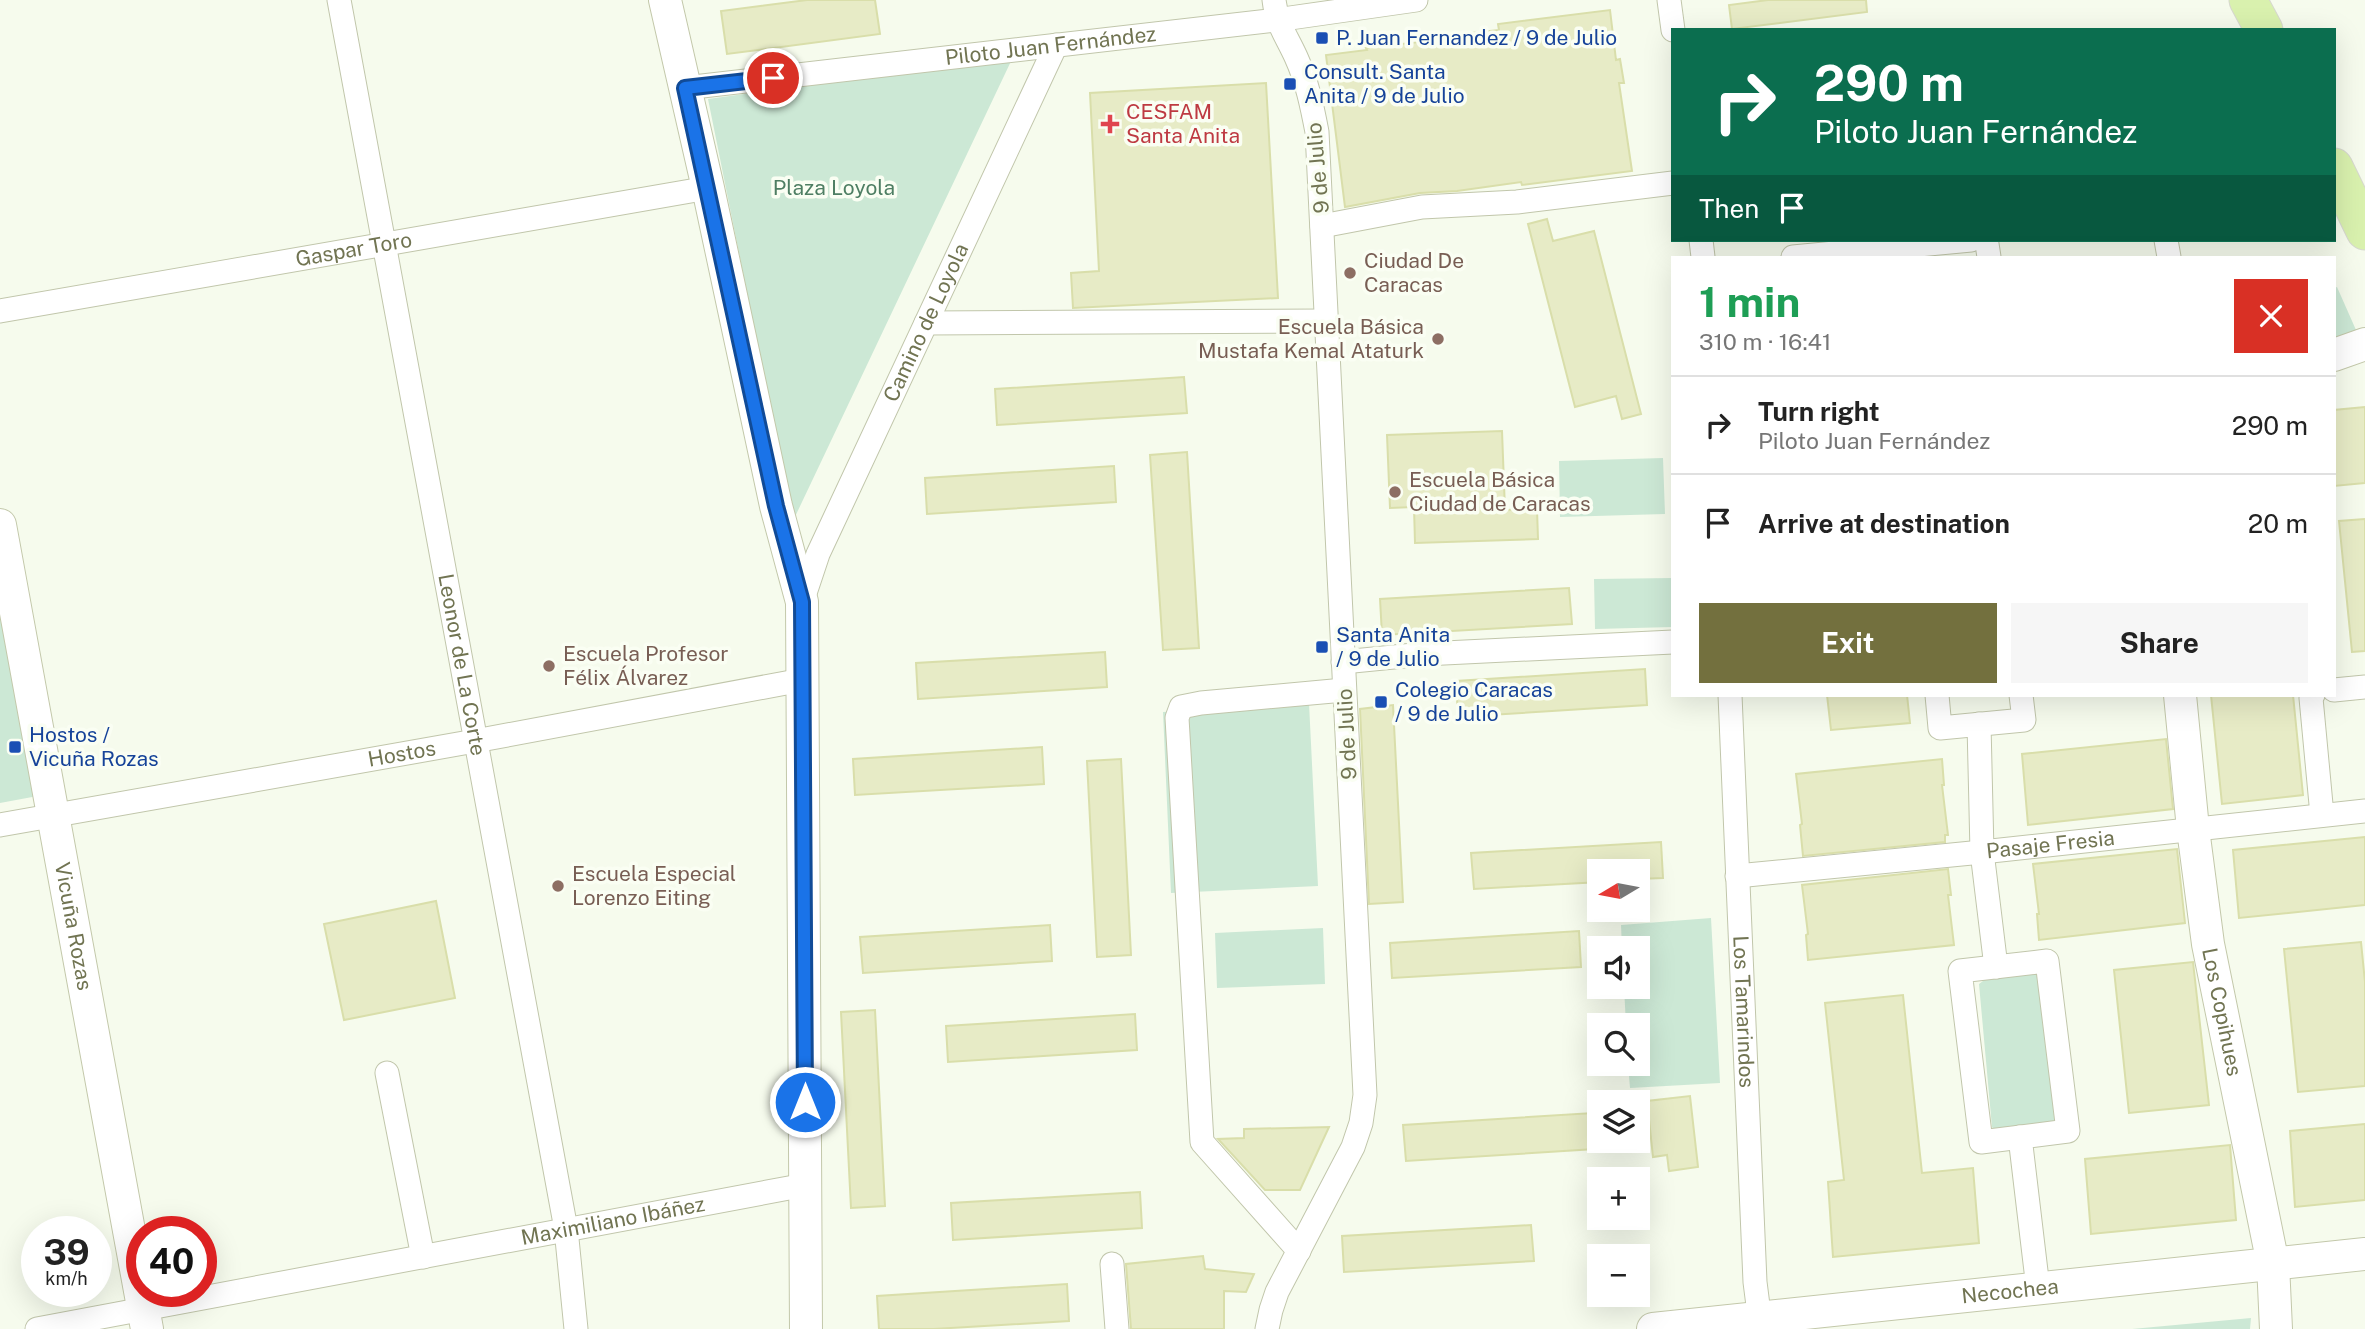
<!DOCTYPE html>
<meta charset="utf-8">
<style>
:root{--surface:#fff;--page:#f6f6f6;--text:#222;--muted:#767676;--line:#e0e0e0;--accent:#73703e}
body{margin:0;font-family:"Public Sans",sans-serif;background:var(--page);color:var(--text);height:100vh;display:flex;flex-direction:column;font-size:26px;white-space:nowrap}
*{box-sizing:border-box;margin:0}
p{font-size:23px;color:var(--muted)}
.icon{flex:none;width:38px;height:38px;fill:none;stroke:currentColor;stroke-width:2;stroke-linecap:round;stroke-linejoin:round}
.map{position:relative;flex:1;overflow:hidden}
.drawer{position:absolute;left:1671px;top:256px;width:665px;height:441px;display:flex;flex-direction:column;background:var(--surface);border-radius:0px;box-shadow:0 7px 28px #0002}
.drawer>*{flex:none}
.top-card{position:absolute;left:1671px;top:28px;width:665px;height:214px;border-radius:0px;box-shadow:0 7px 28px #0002;background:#0b6e4f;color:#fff;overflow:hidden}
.needle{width:46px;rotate:260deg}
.fabs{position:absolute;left:1587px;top:859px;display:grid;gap:14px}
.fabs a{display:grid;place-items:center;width:63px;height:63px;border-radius:0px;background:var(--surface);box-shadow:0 7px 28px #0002;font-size:35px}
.speed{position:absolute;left:21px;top:1216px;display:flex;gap:14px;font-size:35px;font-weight:700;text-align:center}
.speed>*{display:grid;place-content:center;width:91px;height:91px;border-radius:50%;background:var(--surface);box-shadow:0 7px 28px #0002;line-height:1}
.speed small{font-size:18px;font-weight:400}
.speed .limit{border:10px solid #d22;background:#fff;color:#111}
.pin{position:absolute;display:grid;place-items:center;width:60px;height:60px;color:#fff;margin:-30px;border:4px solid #fff;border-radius:50%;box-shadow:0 2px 7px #0007}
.me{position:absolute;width:77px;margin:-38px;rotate:0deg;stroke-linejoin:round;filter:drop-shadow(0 0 5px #0008)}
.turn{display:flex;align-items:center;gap:24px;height:147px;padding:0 28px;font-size:32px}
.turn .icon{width:91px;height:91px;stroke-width:2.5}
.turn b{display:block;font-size:49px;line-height:60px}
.then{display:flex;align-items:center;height:66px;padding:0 28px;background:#0003;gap:14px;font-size:26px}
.round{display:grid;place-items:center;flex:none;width:74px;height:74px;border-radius:0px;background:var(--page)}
.head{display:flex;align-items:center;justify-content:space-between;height:119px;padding:0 28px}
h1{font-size:42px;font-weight:700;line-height:52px;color:#1e9e55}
.button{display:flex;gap:14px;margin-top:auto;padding:14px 28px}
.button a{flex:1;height:80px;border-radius:0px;background:var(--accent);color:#fff;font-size:28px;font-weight:700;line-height:80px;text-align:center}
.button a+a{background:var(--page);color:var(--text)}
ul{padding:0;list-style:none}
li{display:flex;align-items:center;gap:21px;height:98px;padding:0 28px;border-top:2px solid var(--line)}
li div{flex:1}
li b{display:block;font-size:26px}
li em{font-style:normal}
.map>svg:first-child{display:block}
.green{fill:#cce8d5}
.building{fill:#e7ebc6;stroke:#d9deaa;stroke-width:2}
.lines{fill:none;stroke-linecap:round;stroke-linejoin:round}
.street-casing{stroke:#c1c6ab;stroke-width:25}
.secondary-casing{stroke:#c3c8aa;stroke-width:34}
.primary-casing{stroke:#d7d8cf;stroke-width:39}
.street{stroke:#fff;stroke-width:23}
.secondary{stroke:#fff;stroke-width:32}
.primary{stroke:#d9f1ae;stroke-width:37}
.route-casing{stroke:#114b97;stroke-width:18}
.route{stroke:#1a73e8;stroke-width:12}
.transit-dot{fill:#1a4fb4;stroke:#fafef3;stroke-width:2.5}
.health-dot{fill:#e0444e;stroke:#fafef3;stroke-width:2.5}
.education-dot{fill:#8d6e63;stroke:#fafef3;stroke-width:2.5}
.labels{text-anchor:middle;stroke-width:7;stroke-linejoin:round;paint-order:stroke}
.transit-label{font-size:21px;fill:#164399;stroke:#fafef3;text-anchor:start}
.street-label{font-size:21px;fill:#717452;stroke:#fafef3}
.health-label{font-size:21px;fill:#be3a42;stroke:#fafef3;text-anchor:start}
.park-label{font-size:21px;fill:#4e7e63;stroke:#fafef3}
.education-label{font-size:21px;fill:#785e54;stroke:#fafef3;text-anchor:start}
</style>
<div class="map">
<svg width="2365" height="1329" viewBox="0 0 2365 1329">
<rect width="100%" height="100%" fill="#f6fbed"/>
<!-- green -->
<path class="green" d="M 1013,57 L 793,521 L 708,99 Z
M 2337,287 L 2356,330 L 2335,338 L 2334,288 Z
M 1663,458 L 1665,514 L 1560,517 L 1559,461 Z
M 0,568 L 43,795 L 0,803 Z
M 1673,578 L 1673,627 L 1595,629 L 1594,579 Z
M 1309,703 L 1318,886 L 1171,893 L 1163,712 Z
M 1711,918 L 1720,1083 L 1630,1088 L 1628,1064 L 1638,1064 L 1638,1026 L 1626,1025 L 1624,987 L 1638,987 L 1638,948 L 1622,948 L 1621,925 Z
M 1323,928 L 1325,984 L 1217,988 L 1215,933 Z
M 2047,971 L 2070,1121 L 2000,1136 L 1992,1127 L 1979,984 L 1987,978 Z
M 2251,1318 L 2250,1329 L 2132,1329 Z"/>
<!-- building -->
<path class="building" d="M 807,0 L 875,0 L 880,34 L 727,54 L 721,11 Z
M 1768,0 L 1866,0 L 1867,12 L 1732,29 L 1729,5 Z
M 1610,10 L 1616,60 L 1620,59 L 1624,83 L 1619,83 L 1632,171 L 1522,185 L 1521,182 L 1457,191 L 1420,193 L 1345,207 L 1326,55 L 1367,50 L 1366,48 L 1454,38 L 1454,35 L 1499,30 L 1498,24 Z
M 1266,83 L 1278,298 L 1073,308 L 1071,273 L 1099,271 L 1090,93 Z
M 1547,219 L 1553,241 L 1594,231 L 1641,414 L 1622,419 L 1616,396 L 1575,407 L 1528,224 Z
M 1184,377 L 1187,413 L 997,425 L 995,389 Z
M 2365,407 L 2365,483 L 2334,486 L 2334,410 Z
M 1502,431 L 1505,510 L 1537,509 L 1538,539 L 1415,543 L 1414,507 L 1390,508 L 1387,435 Z
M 1187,452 L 1199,648 L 1163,650 L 1150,455 Z
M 1114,466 L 1116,502 L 927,514 L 925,478 Z
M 2365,519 L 2365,651 L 2352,652 L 2339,521 Z
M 1569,588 L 1572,624 L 1382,635 L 1380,599 Z
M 1105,652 L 1107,687 L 918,699 L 916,663 Z
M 1645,669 L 1647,705 L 1458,717 L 1456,681 Z
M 1827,695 L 1907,695 L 1910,723 L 1831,730 Z
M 2211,695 L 2293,695 L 2303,795 L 2222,804 Z
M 1393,705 L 1403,902 L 1369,904 L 1360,709 Z
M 2166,739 L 2173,809 L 2028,825 L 2022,754 Z
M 1042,747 L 1044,784 L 855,795 L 853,759 Z
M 1121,759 L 1131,955 L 1097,957 L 1087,761 Z
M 1942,759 L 1944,785 L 1942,785 L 1948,835 L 1945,835 L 1945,842 L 1803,856 L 1800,825 L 1802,824 L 1796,774 Z
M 2365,837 L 2365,905 L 2239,918 L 2233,850 Z
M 1661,842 L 1663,878 L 1638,879 L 1638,872 L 1600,872 L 1600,882 L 1474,889 L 1471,853 Z
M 2177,849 L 2185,923 L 2039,940 L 2037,914 L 2039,914 L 2033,864 Z
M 1948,869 L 1951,895 L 1948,895 L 1954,945 L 1808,960 L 1806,935 L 1808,934 L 1802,885 Z
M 436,901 L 455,998 L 344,1020 L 324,924 Z
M 1050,925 L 1052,961 L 863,973 L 860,937 Z
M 1579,931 L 1581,967 L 1392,978 L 1390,943 Z
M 2361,942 L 2365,982 L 2365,1086 L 2298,1092 L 2284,949 Z
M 2193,962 L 2209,1105 L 2129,1113 L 2114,970 Z
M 1903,995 L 1922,1173 L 1973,1168 L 1979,1243 L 1833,1257 L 1828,1182 L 1844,1180 L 1825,1003 Z
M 875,1010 L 885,1206 L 851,1208 L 841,1012 Z
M 1135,1014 L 1137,1050 L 948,1062 L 946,1026 Z
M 1690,1096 L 1698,1167 L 1669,1171 L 1667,1155 L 1653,1157 L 1647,1101 Z
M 1593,1113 L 1595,1149 L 1406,1161 L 1403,1125 Z
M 2365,1124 L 2365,1200 L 2295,1207 L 2290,1131 Z
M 1329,1127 L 1300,1190 L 1265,1190 L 1218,1139 L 1244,1138 L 1244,1129 Z
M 2230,1145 L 2236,1220 L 2091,1234 L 2085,1159 Z
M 1140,1192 L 1142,1228 L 953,1240 L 951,1203 Z
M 1531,1225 L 1534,1261 L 1344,1272 L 1342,1236 Z
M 1203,1256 L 1205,1269 L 1254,1274 L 1246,1292 L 1224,1291 L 1224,1329 L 1131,1329 L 1126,1264 Z
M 1067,1284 L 1069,1321 L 934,1329 L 879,1329 L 877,1296 Z"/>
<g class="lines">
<!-- street casing -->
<g class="street-casing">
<g id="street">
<path id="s1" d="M 339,0 L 566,1229 L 576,1329"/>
<path d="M 1669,0 L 1673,30"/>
<path id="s2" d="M 685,88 L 1276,20 L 1416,0"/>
<path d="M 1322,226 L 1422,207 L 1517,202 L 1673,183"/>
<path d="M 1701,240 L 1703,257"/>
<path d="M 1982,240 L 1987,244 L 1989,257"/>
<path d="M 2166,240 L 2169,257"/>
<path d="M 1793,257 L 1971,240"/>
<path id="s3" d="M 0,311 L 708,188"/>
<path d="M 926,323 L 1327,321"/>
<path id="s4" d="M 802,602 L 818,554 L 1056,45"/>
<path d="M 1343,662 L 1424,654 L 1673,642"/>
<path d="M 2334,690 L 2365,687"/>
<path id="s5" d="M 1730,695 L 1755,1282 L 1761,1329"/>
<path d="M 1937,695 L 1940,728 L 2024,720 L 2021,695"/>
<path d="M 2313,695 L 2311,698 L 2322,815"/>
<path d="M 1979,724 L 1982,852 L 1996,967"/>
<path id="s6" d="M 0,825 L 475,741 L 802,680"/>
<path id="s7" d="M 1737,876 L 1982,852 L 2365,811"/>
<path d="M 2047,961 L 2068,1131 L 1981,1142 L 1960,971 Z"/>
<path d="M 387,1073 L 423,1257"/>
<path d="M 2020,1137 L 2038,1288"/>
<path d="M 1299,1251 L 1202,1142 L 1177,718 L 1181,707 L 1201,703 L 1344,690"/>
<path d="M 1112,1264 L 1117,1329"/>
<path id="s8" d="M 37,1329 L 805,1185"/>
<path d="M 1267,1329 L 1271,1310 L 1277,1292 L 1353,1147 L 1361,1123 L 1365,1095 L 1317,132 C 1312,106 1307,81 1296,57 C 1286,35 1277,25 1274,0"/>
</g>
</g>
<!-- secondary casing -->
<g class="secondary-casing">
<g id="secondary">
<path d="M 665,0 L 708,188 L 776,506 L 802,602 L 806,1329"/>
<path d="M 2334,355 L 2365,344"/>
<path id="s9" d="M 0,525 L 147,1329"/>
<path id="s10" d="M 2180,695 L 2193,829 L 2208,944 L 2273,1264 L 2276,1329"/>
<path id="s11" d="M 1653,1329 L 2365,1254"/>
</g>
</g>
<!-- primary casing -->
<g class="primary-casing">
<path id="primary" d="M 2248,0 L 2264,30
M 2334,167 L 2365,231"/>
</g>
<!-- street -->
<use href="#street" class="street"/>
<!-- secondary -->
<use href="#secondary" class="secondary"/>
<!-- primary -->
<use href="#primary" class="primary"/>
</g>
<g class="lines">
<!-- route casing -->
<g class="route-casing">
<path id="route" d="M 773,78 L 685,88 L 776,506 L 802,602 L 805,1102"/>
</g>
<!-- route -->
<use href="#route" class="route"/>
</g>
<!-- markers -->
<g class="transit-dot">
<rect x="1315" y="31" width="14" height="14" rx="3.5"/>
<rect x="1283" y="77" width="14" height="14" rx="3.5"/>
<rect x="1315" y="640" width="14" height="14" rx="3.5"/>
<rect x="1374" y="695" width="14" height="14" rx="3.5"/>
<rect x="8" y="740" width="14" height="14" rx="3.5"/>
</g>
<path class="health-dot" d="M1106.5 113.5h7v7h7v7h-7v7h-7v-7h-7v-7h7z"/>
<g class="education-dot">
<circle cx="1350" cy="273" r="7"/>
<circle cx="1438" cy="339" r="7"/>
<circle cx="1395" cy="492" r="7"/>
<circle cx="549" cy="666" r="7"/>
<circle cx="558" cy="886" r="7"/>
</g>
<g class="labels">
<!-- transit labels -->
<g class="transit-label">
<text x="1336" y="45">P. Juan Fernandez / 9 de Julio</text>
<text x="1304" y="79">Consult. Santa<tspan x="1304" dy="24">Anita / 9 de Julio</tspan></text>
<text x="1336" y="642">Santa Anita<tspan x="1336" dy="24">/ 9 de Julio</tspan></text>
<text x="1395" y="697">Colegio Caracas<tspan x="1395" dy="24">/ 9 de Julio</tspan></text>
<text x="29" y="742">Hostos /<tspan x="29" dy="24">Vicuña Rozas</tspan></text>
</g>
<!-- street labels -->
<g class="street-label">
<text dy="7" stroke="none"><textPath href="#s2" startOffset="368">Piloto Juan Fernández</textPath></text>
<text transform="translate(1318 168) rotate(-95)" y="7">9 de Julio</text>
<text dy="7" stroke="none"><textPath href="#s3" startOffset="359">Gaspar Toro</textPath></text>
<text dy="7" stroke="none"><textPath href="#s4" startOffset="306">Camino de Loyola</textPath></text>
<text dy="7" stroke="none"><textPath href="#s1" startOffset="676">Leonor de La Corte</textPath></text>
<text transform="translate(1347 734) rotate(-93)" y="7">9 de Julio</text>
<text dy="7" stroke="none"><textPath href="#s6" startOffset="408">Hostos</textPath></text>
<text dy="7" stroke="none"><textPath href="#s7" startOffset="315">Pasaje Fresia</textPath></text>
<text dy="7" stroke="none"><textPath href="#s9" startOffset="408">Vicuña Rozas</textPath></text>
<text dy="7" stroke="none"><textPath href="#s5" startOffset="317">Los Tamarindos</textPath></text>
<text dy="7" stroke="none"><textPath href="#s10" startOffset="320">Los Copihues</textPath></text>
<text dy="7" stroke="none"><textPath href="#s8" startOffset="586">Maximiliano Ibáñez</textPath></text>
<text dy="7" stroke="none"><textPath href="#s11" startOffset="359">Necochea</textPath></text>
</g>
<!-- health labels -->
<g class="health-label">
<text x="1126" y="119">CESFAM<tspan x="1126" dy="24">Santa Anita</tspan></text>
</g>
<!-- park labels -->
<g class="park-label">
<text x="834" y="195">Plaza Loyola</text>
</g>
<!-- education labels -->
<g class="education-label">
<text x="1364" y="268">Ciudad De<tspan x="1364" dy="24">Caracas</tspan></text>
<text x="1424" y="334" text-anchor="end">Escuela Básica<tspan x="1424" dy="24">Mustafa Kemal Ataturk</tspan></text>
<text x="1409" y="487">Escuela Básica<tspan x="1409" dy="24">Ciudad de Caracas</tspan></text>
<text x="563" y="661">Escuela Profesor<tspan x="563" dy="24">Félix Álvarez</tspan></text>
<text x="572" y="881">Escuela Especial<tspan x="572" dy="24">Lorenzo Eiting</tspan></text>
</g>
</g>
</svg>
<div class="fabs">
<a><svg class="needle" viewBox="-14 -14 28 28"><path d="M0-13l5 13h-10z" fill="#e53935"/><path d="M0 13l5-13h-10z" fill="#767676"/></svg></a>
<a><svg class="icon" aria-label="sound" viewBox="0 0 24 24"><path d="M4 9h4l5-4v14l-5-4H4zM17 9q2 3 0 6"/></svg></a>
<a><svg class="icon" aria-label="search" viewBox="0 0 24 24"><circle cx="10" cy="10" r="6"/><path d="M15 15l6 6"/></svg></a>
<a><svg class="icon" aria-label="layers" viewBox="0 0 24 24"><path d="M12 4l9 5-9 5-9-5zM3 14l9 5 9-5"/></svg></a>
<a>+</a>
<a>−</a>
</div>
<div class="speed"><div>39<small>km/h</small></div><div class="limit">40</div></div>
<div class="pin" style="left:773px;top:78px;background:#d93025"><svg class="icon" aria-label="arrive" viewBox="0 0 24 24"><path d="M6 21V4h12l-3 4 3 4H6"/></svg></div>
<svg class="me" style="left:805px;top:1102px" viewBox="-20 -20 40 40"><circle r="17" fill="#1a73e8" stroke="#fff" stroke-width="3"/><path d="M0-11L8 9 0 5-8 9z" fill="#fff"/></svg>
<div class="top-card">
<div class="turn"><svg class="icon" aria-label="right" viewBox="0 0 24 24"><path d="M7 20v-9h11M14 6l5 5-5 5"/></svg><div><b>290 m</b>Piloto Juan Fernández</div></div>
<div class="then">Then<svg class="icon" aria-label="arrive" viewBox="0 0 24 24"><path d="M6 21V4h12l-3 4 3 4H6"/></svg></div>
</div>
<section class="drawer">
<div class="head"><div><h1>1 min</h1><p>310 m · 16:41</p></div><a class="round" style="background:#d93025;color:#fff"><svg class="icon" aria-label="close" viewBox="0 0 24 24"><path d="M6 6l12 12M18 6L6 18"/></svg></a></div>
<ul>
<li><svg class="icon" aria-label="right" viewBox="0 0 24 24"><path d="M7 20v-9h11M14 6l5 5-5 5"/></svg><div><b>Turn right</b><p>Piloto Juan Fernández</p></div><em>290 m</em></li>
<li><svg class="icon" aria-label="arrive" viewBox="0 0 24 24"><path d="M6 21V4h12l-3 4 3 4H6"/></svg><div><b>Arrive at destination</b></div><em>20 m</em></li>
</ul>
<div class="button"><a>Exit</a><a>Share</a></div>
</section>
</div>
